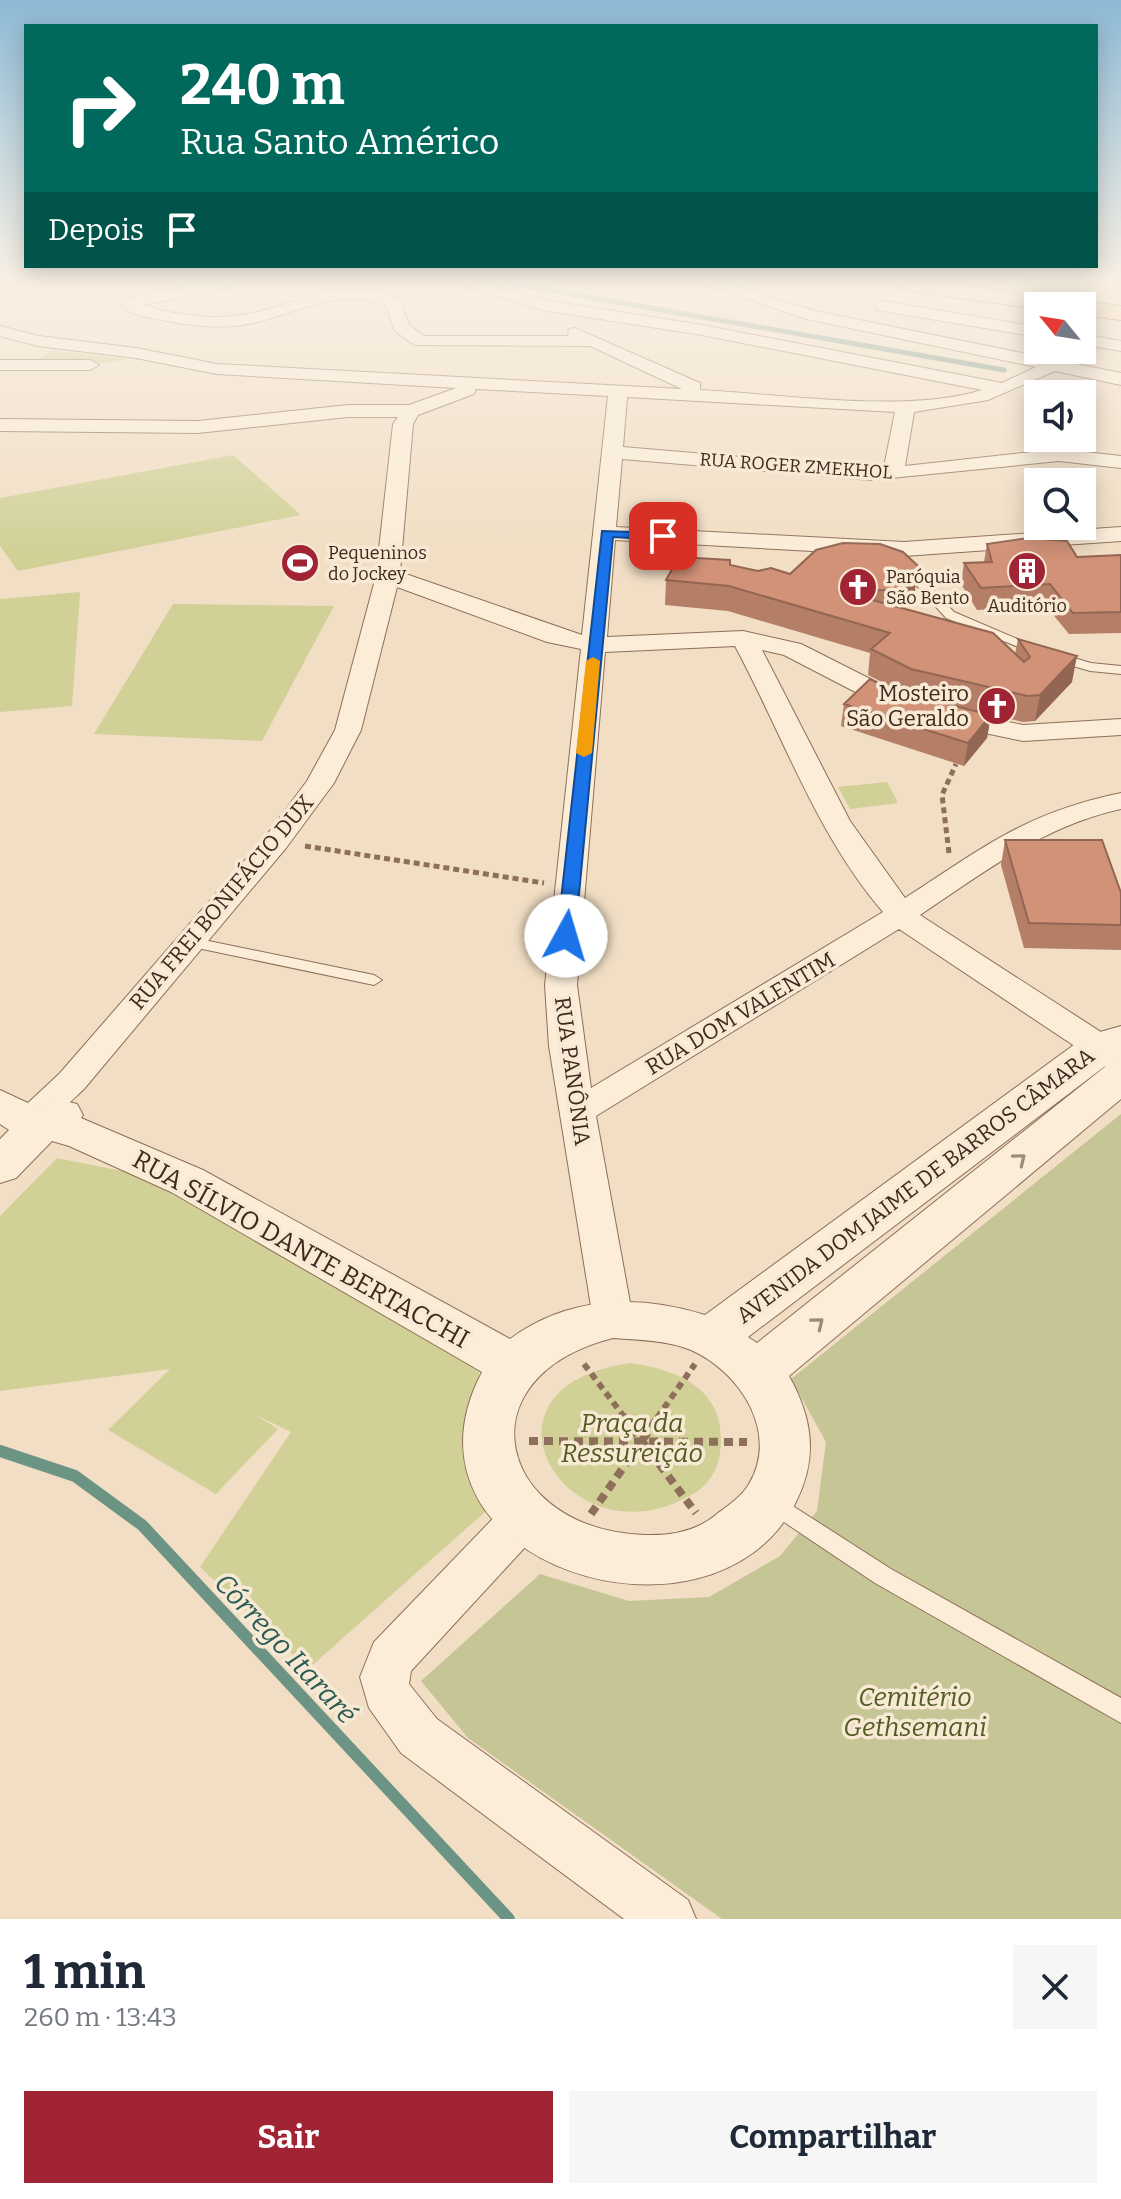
<!DOCTYPE html>
<html lang="pt">
<meta charset="utf-8">
<style>
:root{--surface:#fff;--page:#f6f6f7;--text:#1f2937;--muted:#747a83;--accent:#a12434}
body{margin:0;font-family:Bitter,serif;background:var(--page);color:var(--text);height:100vh;display:flex;flex-direction:column;font-size:30px;white-space:nowrap}
*{box-sizing:border-box;margin:0}
p{font-size:26px;color:var(--muted)}
.icon{flex:none;width:44px;height:44px;fill:none;stroke:currentColor;stroke-width:2;stroke-linecap:round;stroke-linejoin:round}
.map{position:relative;height:1919px;overflow:hidden}
.panel{display:flex;flex-direction:column;background:var(--surface);flex:1}
.panel>*{flex:none}
.hud{position:absolute;left:24px;top:24px;width:1074px;height:244px;border-radius:0px;box-shadow:0 4px 20px #0003;background:#00695c;color:#fff;overflow:hidden}
.needle{width:52px;rotate:300deg}
.fabs{position:absolute;left:1024px;top:292px;display:grid;gap:16px}
.fabs a{display:grid;place-items:center;width:72px;height:72px;border-radius:0px;background:var(--surface);box-shadow:0 4px 20px #0003;font-size:40px}
.pin{position:absolute;display:grid;place-items:center;width:68px;height:68px;color:#fff;margin:-34px;border-radius:16px;box-shadow:0 4px 12px #0006}
.me{position:absolute;width:88px;margin:-44px;rotate:6deg;stroke-linejoin:round;filter:drop-shadow(0 0 6px #0008)}
.turn{display:flex;align-items:center;gap:28px;height:168px;padding:0 24px;font-size:36px}
.turn .icon{width:104px;height:104px;stroke-width:2.5}
.turn b{display:block;font-size:56px;line-height:68px}
.then{display:flex;align-items:center;height:76px;padding:0 24px;background:#0003;gap:16px;font-size:30px}
.round{display:grid;place-items:center;flex:none;width:84px;height:84px;border-radius:0px;background:var(--page)}
.summary{display:flex;align-items:center;justify-content:space-between;height:136px;padding:0 24px}
h1{font-size:48px;font-weight:700;line-height:60px}
.cta{display:flex;gap:16px;margin-top:auto;padding:16px 24px}
.cta a{flex:1;height:92px;border-radius:0px;background:var(--accent);color:#fff;font-size:32px;font-weight:700;line-height:92px;text-align:center}
.cta a+a{background:var(--page);color:var(--text)}
.map>svg:first-child{display:block}
.green{fill:#d1d097}
.cemetery{fill:#c5c596}
.lines{fill:none;stroke-linecap:round;stroke-linejoin:round}
.stream-far1{stroke:#6c9485;stroke-width:5}
.stream{stroke:#6c9485;stroke-width:12}
.service-casing{stroke:#8e6f59;stroke-width:2}
.minor-casing{stroke:#8e6f59;stroke-width:2}
.tertiary-casing{stroke:#8e6f59;stroke-width:2}
.primary-casing{stroke:#5b3d2d;stroke-width:2}
.path-far2{stroke:#8e6f59;stroke-width:5;stroke-dasharray:6 4;stroke-linecap:butt}
.path-far1{stroke:#8e6f59;stroke-width:6;stroke-dasharray:7 5;stroke-linecap:butt}
.path{stroke:#8e6f59;stroke-width:8;stroke-dasharray:9 6;stroke-linecap:butt}
.service{fill:#fbedd8;fill-rule:evenodd}
.minor{fill:#fbedd8;fill-rule:evenodd}
.tertiary{fill:#fbedd8;fill-rule:evenodd}
.primary{fill:#f7cf9a;fill-rule:evenodd}
.wall{fill:#b57e66}
.shaded-wall{fill:#936653}
.building{fill:#d29277;stroke:#936653;stroke-width:2}
.oneway{stroke:#9c8b7b}
.route{fill:#1a73e8;stroke:#114b97;stroke-width:2}
.slow{fill:#f59e0b}
.labels{text-anchor:middle;stroke-width:7;stroke-linejoin:round;paint-order:stroke}
.far-street-label{font-size:18px;fill:#3d291e;stroke:#f8e9d4}
.far-poi-label{font-size:18px;fill:#3d291e;stroke:#f8e9d4;text-anchor:start}
.poi-label{font-size:22px;fill:#3d291e;stroke:#f8e9d4;text-anchor:end}
.street-label{font-size:22px;fill:#3d291e;stroke:#f8e9d4}
.near-street-label{font-size:26px;fill:#3d291e;stroke:#f8e9d4}
.near-park-label{font-size:26px;font-style:italic;fill:#535b23;stroke:#f8e9d4}
.near-water-label{font-size:28px;font-style:italic;fill:#2c5d54;stroke:#f8e9d4}
</style>
<div class="map">
<svg width="1121" height="1919" viewBox="0 0 1121 1919">
<rect width="100%" height="100%" fill="#f1dec4"/>
<!-- green -->
<path class="green" d="M 52,351 L 126,359 L 111,363 L 33,362 Z
M 233,455 L 301,515 L 18,571 L 0,546 L 0,498 Z
M 80,592 L 72,706 L 0,712 L 0,599 Z
M 173,604 L 334,606 L 262,741 L 94,734 Z
M 887,782 L 898,803 L 850,809 L 838,787 Z
M 57,1158 L 147,1176 L 481,1363 L 468,1433 L 486,1511 L 308,1669 L 200,1567 L 291,1432 L 256,1415 L 278,1429 L 216,1494 L 108,1430 L 170,1369 L 0,1391 L 0,1216 Z
M 631,1363 C 683,1371 728,1392 720,1452 C 719,1467 709,1484 696,1492 C 569,1572 457,1386 631,1363 Z"/>
<!-- cemetery -->
<path class="cemetery" d="M 1121,1114 L 1121,1919 L 722,1919 L 468,1738 L 421,1681 L 540,1574 L 629,1601 L 709,1597 L 780,1556 L 817,1511 L 826,1442 L 791,1379 Z"/>
<g class="lines">
<!-- stream-far1 -->
<path class="stream-far1" d="M 514,284 L 1004,370"/>
<!-- stream -->
<path class="stream" d="M 0,1451 L 75,1476 L 142,1525 L 509,1919"/>
<!-- service casing -->
<g class="service-casing">
<path id="service" d="M 899,562 L 907,562 L 954,612 L 1041,649 L 1039,652 L 1031,652 L 946,618 L 899,566 Z
M 1057,653 L 1091,663 L 1121,666 L 1121,674 L 1090,671 L 1053,660 L 1051,657 Z
M 189,937 L 374,975 L 382,980 L 374,985 L 183,945 L 181,942 L 183,939 Z
M 771,1492 L 891,1569 L 1121,1698 L 1121,1723 L 875,1583 L 763,1508 L 760,1501 L 763,1494 Z"/>
</g>
<!-- minor casing -->
<g class="minor-casing">
<path id="minor" d="M 199,284 L 232,284 L 224,289 L 143,305 C 173,315 211,320 242,315 C 301,306 337,272 399,299 L 409,325 L 424,336 L 568,336 L 569,329 L 575,328 L 700,383 L 700,390 C 781,394 907,414 982,390 L 702,335 L 542,310 L 460,284 L 486,284 L 544,300 L 702,325 L 1002,383 L 1036,367 L 806,319 L 704,284 L 729,284 L 815,311 L 1121,373 L 1121,385 L 1055,371 L 988,400 L 914,412 L 905,466 L 1059,449 L 1121,456 L 1121,468 L 1059,461 L 871,480 L 622,459 L 616,527 L 904,542 L 1121,527 L 1121,541 L 904,556 L 615,540 L 607,637 L 743,631 L 801,644 L 910,699 L 914,705 L 910,711 L 892,711 L 784,655 L 762,650 L 850,821 L 905,898 C 984,847 1025,813 1121,793 L 1121,809 C 1043,826 985,872 920,915 L 1121,1045 L 1121,1072 L 1109,1069 L 899,929 L 596,1116 L 633,1319 L 627,1330 L 613,1334 L 599,1330 L 593,1319 L 549,1046 L 545,985 L 581,649 L 547,642 L 397,587 L 361,730 L 334,783 L 286,848 L 84,1089 C 68,1104 57,1118 33,1111 L 28,1103 L 60,1073 L 266,836 L 307,781 L 335,730 L 376,576 L 393,424 L 398,417 L 348,417 L 198,433 L 0,431 L 0,419 L 198,421 L 348,405 L 409,405 L 456,388 L 217,374 L 136,358 L 38,346 L 0,336 L 0,326 L 39,336 L 136,348 L 217,364 L 682,389 L 590,346 L 414,345 L 395,331 L 386,306 C 336,284 291,318 242,325 C 216,329 187,325 162,320 C 149,318 131,315 122,306 L 132,297 ZM 476,389 L 608,396 L 582,635 L 400,572 L 413,424 L 418,415 L 474,394 ZM 627,397 L 895,412 L 884,467 L 871,468 L 623,447 ZM 735,646 C 783,735 816,834 883,912 L 591,1088 L 577,985 L 605,652 Z
M 883,301 L 1038,327 L 1038,337 L 877,310 L 877,302 Z
M 1082,334 L 1121,341 L 1121,351 L 1082,344 Z
M 0,360 L 90,360 L 99,365 L 90,370 L 0,370 Z
M 946,709 L 1023,725 L 1121,719 L 1121,735 L 1023,741 L 937,723 L 933,717 L 937,711 Z
M 523,1499 L 539,1504 L 546,1518 L 539,1532 L 411,1671 L 409,1684 L 437,1719 L 688,1900 L 696,1919 L 624,1919 L 401,1753 L 369,1708 L 360,1677 L 374,1642 L 507,1504 Z"/>
</g>
<!-- tertiary casing -->
<g class="tertiary-casing">
<path id="tertiary" d="M 1121,1026 L 1121,1054 L 748,1337 L 757,1343 L 1106,1066 L 1121,1062 L 1121,1099 L 789,1376 C 813,1419 818,1458 796,1502 C 713,1667 381,1564 482,1372 L 171,1192 L 69,1146 L 52,1141 L 16,1178 L 0,1183 L 0,1139 L 9,1130 L 0,1124 L 0,1090 L 41,1109 L 61,1100 L 77,1104 L 83,1115 L 81,1118 L 203,1170 L 510,1339 C 568,1296 639,1294 705,1315 L 1086,1036 ZM 613,1338 C 638,1340 667,1340 691,1350 C 739,1371 780,1432 749,1484 C 742,1496 729,1505 718,1513 C 698,1531 672,1536 645,1535 C 497,1530 459,1377 613,1338 Z"/>
</g>
<!-- primary casing -->
<g class="primary-casing">
<path id="primary" d="M 896,284 L 955,284 L 1062,299 L 1073,305 L 1082,301 L 1121,306 L 1121,320 L 1082,315 L 1082,306 L 1038,306 L 1038,309 L 907,291 Z"/>
</g>
<!-- path-far2 -->
<path class="path-far2" d="M 305,846 L 544,883
M 949,853 L 942,795 L 956,764"/>
<!-- path-far1 -->
<path class="path-far1" d="M 584,1364 L 625,1418
M 657,1418 L 695,1364"/>
<!-- path -->
<path class="path" d="M 623,1416 L 696,1513
M 529,1441 L 747,1442
M 591,1514 L 659,1416"/>
<!-- service -->
<use href="#service" class="service"/>
<!-- minor -->
<use href="#minor" class="minor"/>
<!-- tertiary -->
<use href="#tertiary" class="tertiary"/>
<!-- primary -->
<use href="#primary" class="primary"/>
</g>
<!-- wall -->
<path class="wall" d="M 987,544 L 1077,557 L 1121,555 L 1121,633 L 1069,634 L 1046,606 L 977,610 L 961,584 L 964,563 L 984,562 Z
M 730,565 L 758,571 L 915,590 L 905,609 L 1015,654 L 1018,639 L 1072,682 L 1035,721 L 1023,722 L 944,704 L 991,715 L 987,738 L 964,766 L 841,726 L 844,704 L 891,690 L 905,694 L 868,675 L 870,653 L 728,611 L 665,605 L 666,580 Z
M 1005,840 L 1121,893 L 1121,950 L 1024,948 L 1001,865 Z"/>
<!-- shaded-wall -->
<path class="shaded-wall" d="M 918,566 L 915,590 L 902,614 L 905,589 Z
M 1077,656 L 1072,682 L 1035,721 L 1040,695 Z
M 991,715 L 987,738 L 964,766 L 968,743 Z"/>
<!-- building -->
<path class="building" d="M 1028,538 L 1067,541 L 1077,557 L 1121,555 L 1121,612 L 1073,613 L 1050,584 L 981,588 L 964,563 L 992,562 L 987,544 Z
M 843,543 L 880,544 L 903,552 L 918,566 L 905,589 L 843,592 L 993,633 L 1024,662 L 1030,657 L 1018,639 L 1077,656 L 1040,695 L 1028,696 L 911,669 L 871,649 L 890,633 L 729,586 L 666,580 L 679,557 L 730,560 L 730,565 L 758,571 L 771,568 L 790,574 L 816,550 Z
M 870,679 L 891,690 L 991,715 L 968,743 L 844,704 Z
M 1005,840 L 1102,840 L 1121,893 L 1121,925 L 1029,923 Z"/>
<!-- one-way arrows -->
<defs><path id="oneway-chevron" d="M-2-3.5L2.5 0L-2 3.5" fill="none" stroke-width="1.6" stroke-linecap="round" stroke-linejoin="round" transform="scale(2)"/></defs>
<g class="oneway">
<use href="#oneway-chevron" transform="translate(1020 1159) rotate(-39)"/>
<use href="#oneway-chevron" transform="translate(818 1323) rotate(-39)"/>
</g>
<!-- sky -->
<linearGradient id="sky" x2="0" y2="1"><stop stop-color="#8dbad5"/><stop offset="0.51" stop-color="#f9f0e4"/><stop offset="1" stop-color="#f9f0e4" stop-opacity="0"/></linearGradient>
<rect width="1121" height="553" fill="url(#sky)"/>
<!-- route -->
<path class="route" d="M 602,531 L 663,533 L 669,536 L 663,540 L 613,537 L 575,936 L 566,942 L 557,936 Z"/>
<!-- slow -->
<path class="slow" d="M 593,657 L 600,661 L 592,753 L 584,757 L 576,753 L 586,661 Z"/>
<!-- icons -->
<defs>
<g id="stadium-disc" transform="scale(2)"><circle r="9.5" fill="#a12434" stroke="#f8e9d4"/><path d="M0-5a6.5 5 0 1 0 0 10a6.5 5 0 1 0 0-10ZM-3.5-1.8h7v3.6h-7Z" fill="#fff"/></g>
<g id="building-disc" transform="scale(2)"><circle r="9.5" fill="#a12434" stroke="#f8e9d4"/><path d="M-4-6H4V6H1V3H-1V6H-4ZM-2.5-4.3h1.7v1.8h-1.7ZM.8-4.3h1.7v1.8H.8ZM-2.5-1h1.7V.8h-1.7ZM.8-1h1.7V.8H.8Z" fill="#fff"/></g>
<g id="church-disc" transform="scale(2)"><circle r="9.5" fill="#a12434" stroke="#f8e9d4"/><path d="M-1.2-6h2.4v3.5h3.3v2.4h-3.3V6h-2.4V-.1h-3.3v-2.4h3.3Z" fill="#fff"/></g>
</defs>
<g fill-rule="evenodd">
<use href="#stadium-disc" x="300" y="563"/>
<use href="#building-disc" x="1027" y="571"/>
<use href="#church-disc" x="858" y="587"/>
<use href="#church-disc" x="997" y="706"/>
</g>
<g class="labels">
<!-- far-street labels -->
<g class="far-street-label">
<text transform="translate(796 466) rotate(4)" y="6">RUA ROGER ZMEKHOL</text>
</g>
<!-- far-poi labels -->
<g class="far-poi-label">
<text x="328" y="559">Pequeninos<tspan x="328" dy="21">do Jockey</tspan></text>
<text x="886" y="583">Paróquia<tspan x="886" dy="21">São Bento</tspan></text>
<text x="1027" y="612" text-anchor="middle">Auditório</text>
</g>
<!-- poi labels -->
<g class="poi-label">
<text x="969" y="701">Mosteiro<tspan x="969" dy="25">São Geraldo</tspan></text>
</g>
<!-- street labels -->
<g class="street-label">
<text transform="translate(221 902) rotate(-50)" y="8">RUA FREI BONIFÁCIO DUX</text>
<text transform="translate(740 1013) rotate(-31)" y="8">RUA DOM VALENTIM</text>
<text transform="translate(573 1071) rotate(82)" y="8">RUA PANÔNIA</text>
<text transform="translate(915 1185) rotate(-37)" y="8">AVENIDA DOM JAIME DE BARROS CÂMARA</text>
</g>
<!-- near-street labels -->
<g class="near-street-label">
<text transform="translate(301 1249) rotate(29)" y="9">RUA SÍLVIO DANTE BERTACCHI</text>
</g>
<!-- near-park labels -->
<g class="near-park-label">
<text x="632" y="1432">Praça da<tspan x="632" dy="30">Ressureição</tspan></text>
<text x="915" y="1706">Cemitério<tspan x="915" dy="30">Gethsemani</tspan></text>
</g>
<!-- near-water labels -->
<g class="near-water-label">
<text transform="translate(286 1648) rotate(47)" y="10">Córrego Itararé</text>
</g>
</g>
</svg>
<div class="fabs">
<a><svg class="needle" viewBox="-14 -14 28 28"><path d="M0-13l5 13h-10z" fill="#e53935"/><path d="M0 13l5-13h-10z" fill="#747a83"/></svg></a>
<a><svg class="icon" aria-label="sound" viewBox="0 0 24 24"><path d="M4 9h4l5-4v14l-5-4H4zM17 9q2 3 0 6"/></svg></a>
<a><svg class="icon" aria-label="search" viewBox="0 0 24 24"><circle cx="10" cy="10" r="6"/><path d="M15 15l6 6"/></svg></a>
</div>
<div class="pin" style="left:663px;top:536px;background:#d93025"><svg class="icon" aria-label="arrive" viewBox="0 0 24 24"><path d="M6 21V4h12l-3 4 3 4H6"/></svg></div>
<svg class="me" style="left:566px;top:936px" viewBox="-20 -20 40 40"><circle r="19" fill="#fff"/><path d="M0-13L10 11 0 6-10 11z" fill="#1a73e8"/></svg>
<div class="hud">
<div class="turn"><svg class="icon" aria-label="right" viewBox="0 0 24 24"><path d="M7 20v-9h11M14 6l5 5-5 5"/></svg><div><b>240 m</b>Rua Santo Américo</div></div>
<div class="then">Depois<svg class="icon" aria-label="arrive" viewBox="0 0 24 24"><path d="M6 21V4h12l-3 4 3 4H6"/></svg></div>
</div>
</div>
<section class="panel">
<div class="summary"><div><h1>1 min</h1><p>260 m · 13:43</p></div><a class="round"><svg class="icon" aria-label="close" viewBox="0 0 24 24"><path d="M6 6l12 12M18 6L6 18"/></svg></a></div>
<div class="cta"><a>Sair</a><a>Compartilhar</a></div>
</section>
